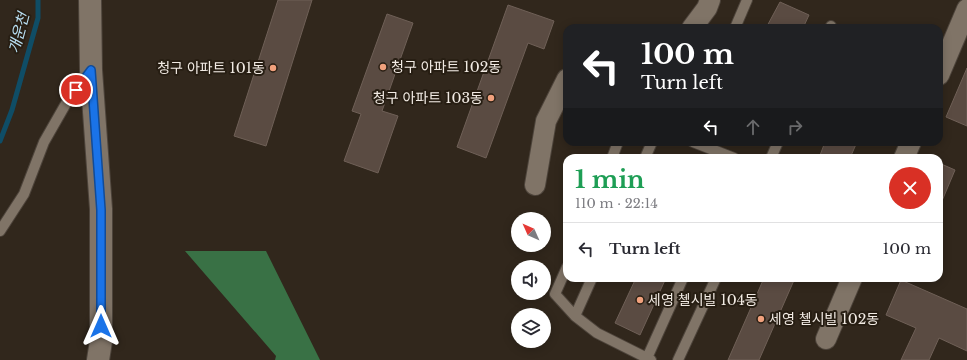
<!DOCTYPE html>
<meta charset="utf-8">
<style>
:root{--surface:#fff;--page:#f2f2f3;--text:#2b2b33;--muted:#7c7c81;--line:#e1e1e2}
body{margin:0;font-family:"Libre Baskerville","Noto Sans KR",serif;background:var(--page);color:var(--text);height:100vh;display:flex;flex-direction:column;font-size:15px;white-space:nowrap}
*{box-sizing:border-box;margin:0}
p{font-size:13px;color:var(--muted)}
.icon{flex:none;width:22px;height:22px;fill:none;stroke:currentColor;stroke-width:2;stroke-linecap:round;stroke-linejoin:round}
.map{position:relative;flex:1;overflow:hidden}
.details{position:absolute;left:563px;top:154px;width:380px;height:128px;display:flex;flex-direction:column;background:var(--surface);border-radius:12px;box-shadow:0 2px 10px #0003}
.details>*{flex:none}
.hud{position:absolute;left:563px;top:24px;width:380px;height:122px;border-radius:12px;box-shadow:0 2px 10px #0003;background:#202124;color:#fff;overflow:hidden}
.needle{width:26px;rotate:315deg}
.fabs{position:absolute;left:511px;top:212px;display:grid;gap:8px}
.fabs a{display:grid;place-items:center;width:40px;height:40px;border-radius:50%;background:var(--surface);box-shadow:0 2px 10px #0003;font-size:20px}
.pin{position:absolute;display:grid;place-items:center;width:34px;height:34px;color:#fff;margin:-17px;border:2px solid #fff;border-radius:50%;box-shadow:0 1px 4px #0007}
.me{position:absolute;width:44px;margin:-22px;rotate:0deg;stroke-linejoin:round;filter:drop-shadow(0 0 3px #0008)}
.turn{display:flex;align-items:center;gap:14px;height:84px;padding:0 12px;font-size:18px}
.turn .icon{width:52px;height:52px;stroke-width:2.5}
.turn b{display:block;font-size:28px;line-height:34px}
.lanes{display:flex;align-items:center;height:38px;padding:0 12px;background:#0003;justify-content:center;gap:20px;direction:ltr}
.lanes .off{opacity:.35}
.round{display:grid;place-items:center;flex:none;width:42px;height:42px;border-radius:21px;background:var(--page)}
.head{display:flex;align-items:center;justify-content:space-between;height:68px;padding:0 12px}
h1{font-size:24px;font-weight:700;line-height:30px;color:#1e9e55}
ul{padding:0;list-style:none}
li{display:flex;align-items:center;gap:12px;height:52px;padding:0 12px;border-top:1px solid var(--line)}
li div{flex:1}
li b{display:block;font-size:15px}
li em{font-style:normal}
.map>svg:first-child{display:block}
.forest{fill:#397145}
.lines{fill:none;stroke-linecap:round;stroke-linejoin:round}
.stream{stroke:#0f4d66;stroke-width:5}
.building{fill:#5a4b42;stroke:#6f6057}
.lane-casing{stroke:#4d443b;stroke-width:12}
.street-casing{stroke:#4d443b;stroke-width:22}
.secondary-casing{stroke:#4d443b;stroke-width:24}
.lane{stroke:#807467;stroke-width:10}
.street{stroke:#807467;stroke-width:20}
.secondary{stroke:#807467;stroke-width:22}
.route-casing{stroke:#114b97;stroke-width:10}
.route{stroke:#1a73e8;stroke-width:7}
.poi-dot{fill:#f1a17d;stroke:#271e13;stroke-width:1.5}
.labels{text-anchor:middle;stroke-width:4;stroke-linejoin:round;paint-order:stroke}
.poi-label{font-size:14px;fill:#f1eae3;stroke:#271e13;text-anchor:start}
.water-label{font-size:15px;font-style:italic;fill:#bae0f4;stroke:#271e13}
</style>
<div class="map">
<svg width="967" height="360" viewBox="0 0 967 360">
<rect width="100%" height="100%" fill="#31271c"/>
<!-- forest -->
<path class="forest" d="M 185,251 L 266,251 L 320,360 L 275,360 L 276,356 Z"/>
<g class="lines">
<!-- stream -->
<path class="stream" d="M 0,141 L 12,110 L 38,18 L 38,0"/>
</g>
<!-- building -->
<path class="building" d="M 278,0 L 312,0 L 266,146 L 234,136 Z
M 780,2 L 809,15 L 803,28 L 766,28 Z
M 508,5 L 554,21 L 544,49 L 528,43 L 486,158 L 457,147 Z
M 387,14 L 413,23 L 382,111 L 398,116 L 378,173 L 344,161 L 361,114 L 352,111 Z
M 967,68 L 967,126 L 946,117 Z
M 825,142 L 857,142 L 850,158 L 819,158 Z
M 939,163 L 955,170 L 939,208 Z
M 636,278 L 666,278 L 640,335 L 615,323 Z
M 764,278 L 795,278 L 759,360 L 728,360 Z
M 901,280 L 967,309 L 967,351 L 939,338 L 929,360 L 901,360 L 916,328 L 886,315 Z"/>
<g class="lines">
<!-- lane casing -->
<g class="lane-casing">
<path id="lane" d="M 735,28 L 747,0
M 830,28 L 831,26
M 693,142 L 734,158
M 612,158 L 618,142
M 645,158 L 652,142
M 771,158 L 778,142
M 0,231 L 24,194 L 44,142 L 68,100 L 89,73
M 567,267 L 555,294 L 575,316 L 597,333 L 651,360
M 575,316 L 592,278
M 647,358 L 683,278
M 678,360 L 716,278"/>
</g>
<!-- street casing -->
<g class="street-casing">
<path id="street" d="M 692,28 L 707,8 L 710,0
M 939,75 L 967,9
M 904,158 L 911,142
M 535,185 L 546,121 L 567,79
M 826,339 L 852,278"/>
</g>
<!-- secondary casing -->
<g class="secondary-casing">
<path id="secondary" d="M 90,0 L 91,70 L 101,209 L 101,341 L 98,360"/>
</g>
<!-- lane -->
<use href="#lane" class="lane"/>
<!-- street -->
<use href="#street" class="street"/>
<!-- secondary -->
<use href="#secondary" class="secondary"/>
</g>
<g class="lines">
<!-- route casing -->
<g class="route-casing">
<path id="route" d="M 76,90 L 91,70 L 101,210 L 101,326"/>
</g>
<!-- route -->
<use href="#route" class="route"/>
</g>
<!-- markers -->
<g class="poi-dot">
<circle cx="383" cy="67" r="4"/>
<circle cx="273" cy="68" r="4"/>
<circle cx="491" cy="98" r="4"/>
<circle cx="640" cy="300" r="4"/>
<circle cx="761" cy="319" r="4"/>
</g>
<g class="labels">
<!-- poi labels -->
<g class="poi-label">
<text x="391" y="72">청구 아파트 102동</text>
<text x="265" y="73" text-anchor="end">청구 아파트 101동</text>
<text x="483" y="103" text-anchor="end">청구 아파트 103동</text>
<text x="648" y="305">세영 첼시빌 104동</text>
<text x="769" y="324">세영 첼시빌 102동</text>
</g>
<!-- water labels -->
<g class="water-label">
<text transform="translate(19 33) rotate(-75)" y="5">개운천</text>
</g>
</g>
</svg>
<div class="fabs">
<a><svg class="needle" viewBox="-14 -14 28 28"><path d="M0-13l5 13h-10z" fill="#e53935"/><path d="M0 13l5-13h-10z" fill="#7c7c81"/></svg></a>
<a><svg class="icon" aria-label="sound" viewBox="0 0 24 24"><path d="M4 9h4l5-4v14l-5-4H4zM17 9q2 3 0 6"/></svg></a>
<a><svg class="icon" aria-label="layers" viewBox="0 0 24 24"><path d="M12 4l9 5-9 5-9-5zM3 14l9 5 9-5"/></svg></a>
</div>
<div class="pin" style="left:76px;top:90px;background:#d93025"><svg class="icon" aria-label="arrive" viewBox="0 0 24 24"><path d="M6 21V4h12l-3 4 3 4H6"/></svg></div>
<svg class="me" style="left:101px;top:326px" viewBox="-20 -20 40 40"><path d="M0-17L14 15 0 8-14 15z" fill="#1a73e8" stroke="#fff" stroke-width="4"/></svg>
<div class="hud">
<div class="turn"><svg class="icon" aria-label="left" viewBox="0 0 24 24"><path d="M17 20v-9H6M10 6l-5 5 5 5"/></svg><div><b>100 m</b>Turn left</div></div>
<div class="lanes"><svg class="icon" aria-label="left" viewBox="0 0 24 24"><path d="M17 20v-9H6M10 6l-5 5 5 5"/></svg><svg class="icon off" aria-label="ahead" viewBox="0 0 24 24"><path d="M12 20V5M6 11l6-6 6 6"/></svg><svg class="icon off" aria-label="right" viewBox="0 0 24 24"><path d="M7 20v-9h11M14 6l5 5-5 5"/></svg></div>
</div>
<section class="details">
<div class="head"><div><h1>1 min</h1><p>110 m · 22:14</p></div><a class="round" style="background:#d93025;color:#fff"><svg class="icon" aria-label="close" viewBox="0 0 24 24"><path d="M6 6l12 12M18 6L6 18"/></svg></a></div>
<ul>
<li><svg class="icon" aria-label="left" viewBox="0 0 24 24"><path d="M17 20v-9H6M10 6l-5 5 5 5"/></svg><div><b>Turn left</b></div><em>100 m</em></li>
</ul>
</section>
</div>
